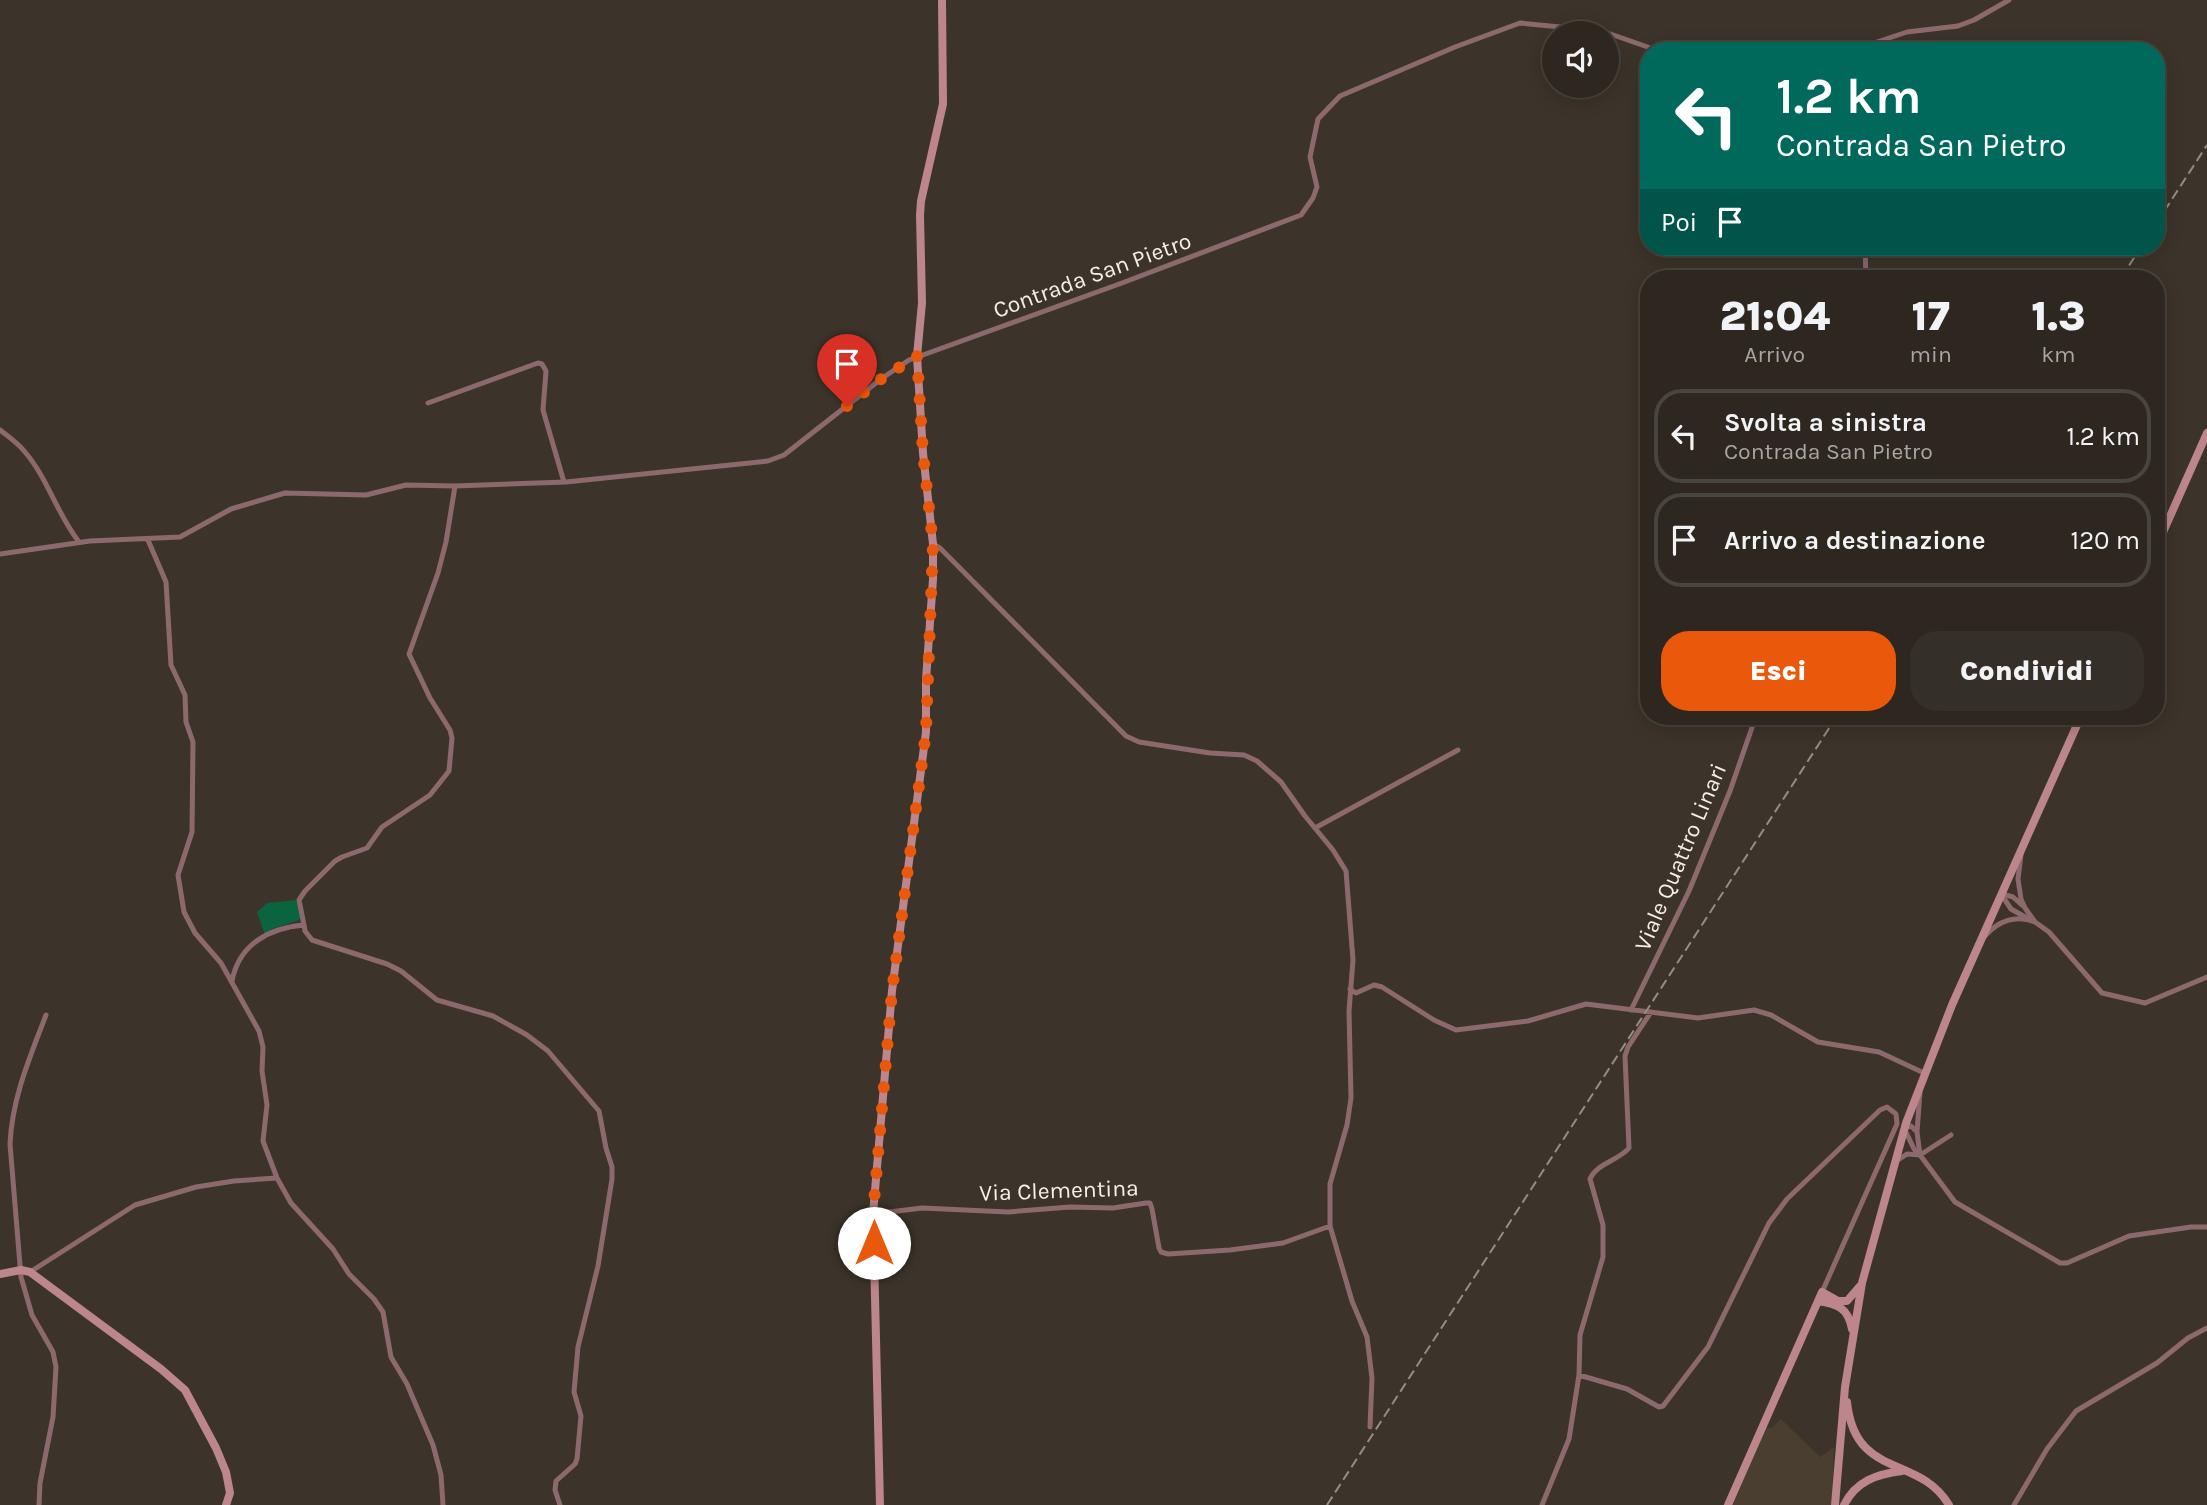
<!DOCTYPE html>
<html lang="it">
<style>
:root{--surface:#2d2720;--page:#352f29;--text:#f1f3f6;--muted:#a7a5a5;--line:#48443e;--accent:#ea580c}
body{margin:0;font-family:Karla,sans-serif;background:var(--page);color:var(--text);height:100vh;display:flex;flex-direction:column;font-size:26px;white-space:nowrap}
*{box-sizing:border-box;margin:0}
p{font-size:23px;color:var(--muted)}
.icon{flex:none;width:38px;height:38px;fill:none;stroke:currentColor;stroke-width:2;stroke-linecap:round;stroke-linejoin:round}
.map{position:relative;flex:1;overflow:hidden}
.sheet{position:absolute;left:1640px;top:270px;width:525px;height:455px;display:flex;flex-direction:column;background:var(--surface);border-radius:28px;box-shadow:0 4px 18px #0003,0 0 0 2px var(--line)}
.sheet>*{flex:none}
.banner{position:absolute;left:1640px;top:42px;width:525px;height:214px;border-radius:28px;box-shadow:0 4px 18px #0003,0 0 0 2px var(--line);background:#00695c;color:#fff;overflow:hidden}
.controls{position:absolute;left:1542px;top:21px;display:grid;gap:14px}
.controls a{display:grid;place-items:center;width:77px;height:77px;border-radius:50%;background:var(--surface);box-shadow:0 4px 18px #0003,0 0 0 2px var(--line);font-size:35px}
.pin{position:absolute;display:grid;place-items:center;width:60px;height:60px;color:#fff;margin:-72px -30px;border-radius:50% 50% 50% 0;rotate:-45deg;box-shadow:0 0 7px #0007}
.pin .icon{rotate:45deg}
.me{position:absolute;width:77px;margin:-38px;rotate:0deg;stroke-linejoin:round;filter:drop-shadow(0 0 5px #0008)}
.turn{display:flex;align-items:center;gap:24px;height:147px;padding:0 21px;font-size:32px}
.turn .icon{width:91px;height:91px;stroke-width:2.5}
.turn b{display:block;font-size:49px;line-height:60px}
.then{display:flex;align-items:center;height:66px;padding:0 21px;background:#0003;gap:14px;font-size:26px}
.eta{display:flex;justify-content:space-evenly;align-items:center;height:119px;text-align:center}
.eta b{font-size:42px;font-weight:800;line-height:49px}
.action{display:flex;gap:14px;margin-top:auto;padding:14px 21px}
.action a{flex:1;height:80px;border-radius:28px;background:var(--accent);color:#fff;font-size:28px;font-weight:800;line-height:80px;text-align:center}
.action a+a{background:var(--page);color:var(--text)}
ul{padding:0;list-style:none}
li{display:flex;align-items:center;gap:21px;height:94px;margin:0 14px 10px;padding:0 7px;border:4px solid var(--line);border-radius:28px}
li div{flex:1}
li b{display:block;font-size:26px}
li em{font-style:normal}
.map>svg:first-child{display:block}
.built{fill:#493e2f}
.green{fill:#0a6440}
.lines{fill:none;stroke-linecap:round;stroke-linejoin:round}
.street{stroke:#8d696d;stroke-width:5}
.secondary{stroke:#bd858c;stroke-width:8}
.rail{stroke:#948d85;stroke-width:2;stroke-dasharray:10 5;stroke-linecap:butt}
.route{stroke:#ea580c;stroke-width:12;stroke-dasharray:0 21.6}
.labels{text-anchor:middle;stroke-width:7;stroke-linejoin:round;paint-order:stroke}
.street-label{font-size:23px;fill:#f4efe9;stroke:#3c342a}
</style>
<div class="map">
<svg width="2207" height="1505" viewBox="0 0 2207 1505">
<rect width="100%" height="100%" fill="#3c342a"/>
<!-- built -->
<path class="built" d="M 1781,1419 L 1820,1457 L 1834,1447 L 1832,1505 L 1733,1505 L 1766,1428 L 1771,1428 Z"/>
<!-- green -->
<path class="green" d="M 296,900 L 301,916 L 299,920 L 272,929 L 265,935 L 257,912 L 267,903 Z"/>
<g class="lines">
<!-- street -->
<path class="street" d="M 1850,51 L 1907,32 L 1958,26 L 1974,20 L 2009,0
M 1865,247 L 1866,278
M 428,403 L 538,363 L 542,364 L 546,371 L 543,410 L 564,482
M 0,430 C 9,437 18,443 25,452 C 48,479 57,514 79,542
M 148,540 L 166,582 L 171,665 L 185,695 L 186,722 L 193,742 L 192,832 L 178,875 L 184,912 L 195,933 L 221,963 L 259,1031 L 263,1047 L 262,1071 L 267,1105 L 263,1141 L 277,1178 L 291,1203 L 333,1249 L 349,1274 L 374,1299 L 383,1312 L 391,1357 L 407,1384 L 433,1445 L 441,1475 L 443,1505
M 933,544 L 940,548 L 1126,736 L 1139,742 L 1210,753 L 1244,755 L 1257,761 L 1281,782 L 1305,816 L 1333,850 L 1346,871 L 1353,960 L 1349,1011 L 1351,1098 L 1347,1125 L 1330,1184 L 1330,1226 L 1352,1301 L 1367,1337 L 1372,1378 L 1370,1427
M 0,554 L 90,541 L 180,537 L 231,509 L 285,493 L 366,495 L 406,485 L 455,486 L 566,482 L 768,461 L 784,455 L 881,379 L 909,360 L 1122,283 L 1301,215 L 1313,198 L 1317,187 L 1310,157 L 1318,119 L 1340,96 L 1455,47 L 1520,23 L 1602,31 L 1659,51
M 1315,828 L 1458,750
M 2021,855 L 2018,879 L 2021,899 L 2025,908 L 2035,922 L 2049,932 L 2102,993 L 2145,1003 L 2207,977
M 2001,894 L 2011,909 L 2027,918
M 2002,894 L 2013,897 L 2023,906
M 304,925 L 299,900 L 305,891 L 335,861 L 342,857 L 367,848 L 382,827 L 430,795 L 449,771 L 452,738 L 450,730 L 430,698 L 409,654 L 438,573 L 446,542 L 455,486
M 1985,936 C 1998,921 2016,914 2035,922
M 232,981 C 239,945 268,928 304,925 L 305,931 L 312,940 L 387,964 L 401,971 L 437,1000 L 493,1016 L 527,1035 L 548,1051 L 599,1111 L 606,1148 L 612,1167 L 612,1179 L 598,1266 L 578,1347 L 574,1392 L 581,1416 L 577,1459 L 575,1464 L 556,1481 L 555,1490 L 560,1505
M 1350,989 L 1356,993 L 1374,985 L 1382,987 L 1434,1020 L 1456,1030 L 1528,1021 L 1586,1004 L 1698,1018 L 1754,1010 L 1771,1015 L 1818,1042 L 1879,1052 L 1924,1073
M 1631,1010 L 1689,891 L 1730,791 L 1756,716
M 1920,1092 L 1917,1132 L 1920,1155
M 1917,1132 L 1911,1126 L 1904,1128 L 1914,1149 L 1920,1155 L 1955,1202 L 2060,1263 L 2067,1263 L 2129,1236 L 2191,1227 L 2207,1227
M 1920,1155 L 1951,1135
M 1898,1160 L 1907,1154 L 1920,1155
M 873,1214 L 922,1208 L 1008,1212 L 1070,1207 L 1113,1208 L 1146,1203 L 1150,1203 L 1152,1209 L 1159,1248 L 1161,1252 L 1168,1254 L 1230,1250 L 1283,1243 L 1330,1226
M 30,1272 L 135,1205 L 196,1187 L 234,1181 L 277,1178
M 1579,1375 L 1627,1389 L 1659,1407 L 1663,1406 L 1708,1347 L 1769,1223 L 1787,1199 L 1880,1110 L 1887,1107 L 1896,1114 L 1897,1124 L 1822,1292
M 39,1505 L 40,1483 L 53,1417 L 56,1367 L 53,1352 L 32,1315 L 21,1277 L 10,1144 C 12,1098 30,1057 46,1015
M 1542,1505 L 1569,1439 L 1579,1375 L 1580,1335 L 1603,1257 L 1603,1225 L 1590,1179 C 1597,1163 1618,1161 1629,1148 L 1625,1056 L 1628,1047 L 1651,1012
M 2014,1505 L 2047,1449 L 2076,1411 L 2157,1363 L 2188,1338 L 2207,1328"/>
<!-- secondary -->
<path class="secondary" d="M 2156,548 L 2207,433
M 0,1274 L 21,1270 L 30,1272 L 161,1369 L 185,1390 L 216,1448 L 226,1472 L 230,1493 L 226,1505
M 1818,1301 C 1838,1304 1848,1308 1852,1329
M 1847,1402 C 1855,1480 1919,1454 1949,1505
M 880,1505 L 873,1214 L 892,991 L 926,732 L 926,680 L 933,579 L 933,544 L 923,453 L 917,356 L 922,303 L 920,215 L 921,201 L 943,104 L 942,0
M 1728,1505 L 1822,1292 L 1838,1301 L 1847,1301 L 1860,1286
M 1835,1505 L 1845,1387 L 1862,1283 L 1906,1123 L 1952,1005 L 2081,716
M 1844,1505 C 1856,1481 1877,1474 1902,1471"/>
<!-- rail -->
<path class="rail" d="M 2156,224 L 2207,145
M 2121,278 L 2141,247
M 1327,1505 L 1837,716"/>
</g>
<g class="lines">
<!-- route -->
<path class="route" d="M 847,406 L 881,379 L 917,356 L 923,453 L 933,544 L 926,732 L 892,991 L 873,1214 L 874,1243"/>
</g>
<g class="labels">
<!-- street labels -->
<g class="street-label">
<text transform="translate(1092 275) rotate(-20)" y="8">Contrada San Pietro</text>
<text transform="translate(1680 857) rotate(-67)" y="8">Viale Quattro Linari</text>
<text transform="translate(1059 1190) rotate(-2)" y="8">Via Clementina</text>
</g>
</g>
</svg>
<div class="controls">
<a><svg class="icon" aria-label="sound" viewBox="0 0 24 24"><path d="M4 9h4l5-4v14l-5-4H4zM17 9q2 3 0 6"/></svg></a>
</div>
<div class="pin" style="left:847px;top:406px;background:#d93025"><svg class="icon" aria-label="arrive" viewBox="0 0 24 24"><path d="M6 21V4h12l-3 4 3 4H6"/></svg></div>
<svg class="me" style="left:874px;top:1243px" viewBox="-20 -20 40 40"><circle r="19" fill="#fff"/><path d="M0-13L10 11 0 6-10 11z" fill="#ea580c"/></svg>
<div class="banner">
<div class="turn"><svg class="icon" aria-label="left" viewBox="0 0 24 24"><path d="M17 20v-9H6M10 6l-5 5 5 5"/></svg><div><b>1.2 km</b>Contrada San Pietro</div></div>
<div class="then">Poi<svg class="icon" aria-label="arrive" viewBox="0 0 24 24"><path d="M6 21V4h12l-3 4 3 4H6"/></svg></div>
</div>
<section class="sheet">
<div class="eta">
<div><b>21:04</b><p>Arrivo</p></div>
<div><b>17</b><p>min</p></div>
<div><b>1.3</b><p>km</p></div>
</div>
<ul>
<li><svg class="icon" aria-label="left" viewBox="0 0 24 24"><path d="M17 20v-9H6M10 6l-5 5 5 5"/></svg><div><b>Svolta a sinistra</b><p>Contrada San Pietro</p></div><em>1.2 km</em></li>
<li><svg class="icon" aria-label="arrive" viewBox="0 0 24 24"><path d="M6 21V4h12l-3 4 3 4H6"/></svg><div><b>Arrivo a destinazione</b></div><em>120 m</em></li>
</ul>
<div class="action"><a>Esci</a><a>Condividi</a></div>
</section>
</div>
